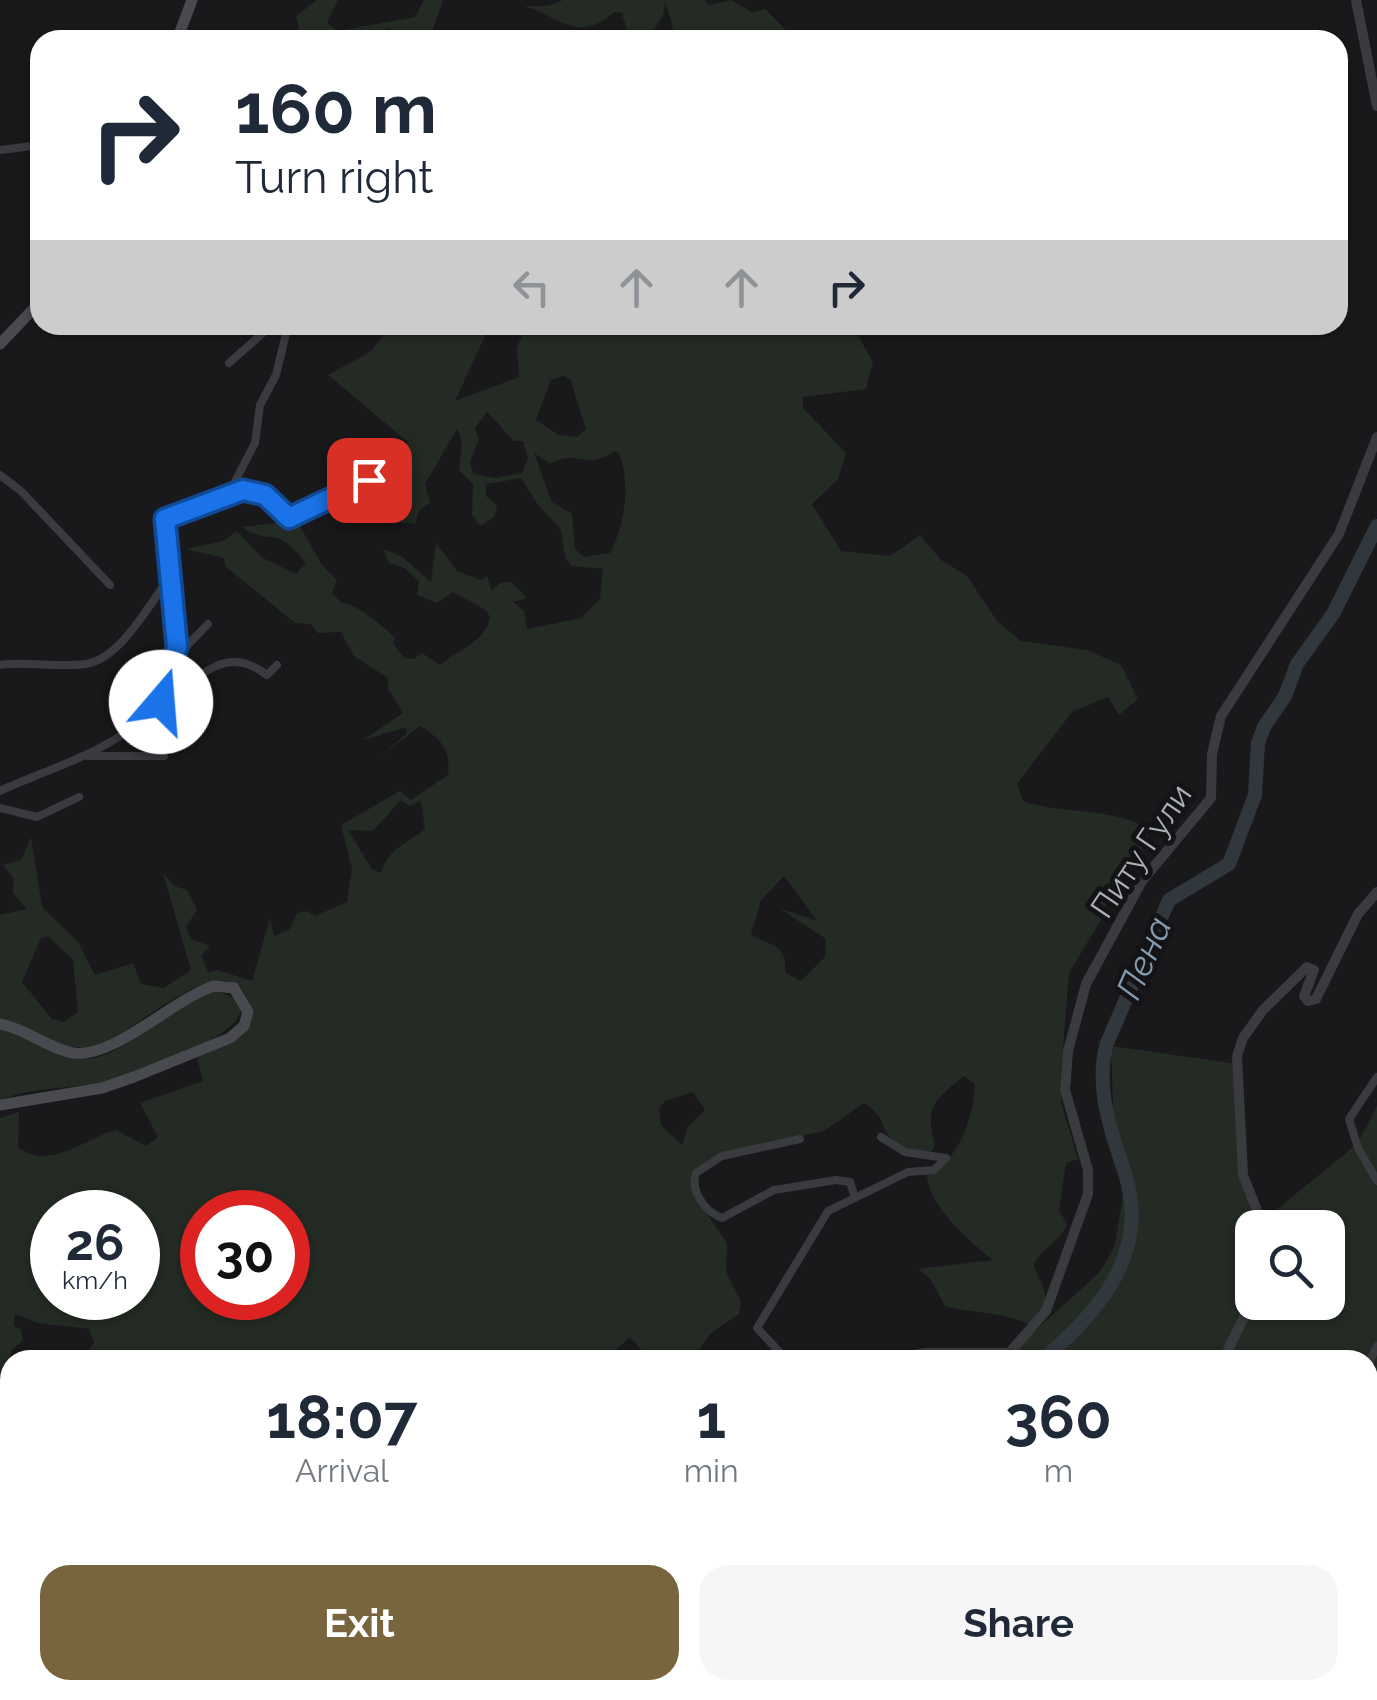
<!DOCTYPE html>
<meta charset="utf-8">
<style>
:root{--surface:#fff;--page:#f6f6f7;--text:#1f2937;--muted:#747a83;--accent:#78653e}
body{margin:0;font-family:Raleway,sans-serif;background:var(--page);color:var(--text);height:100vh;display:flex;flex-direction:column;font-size:38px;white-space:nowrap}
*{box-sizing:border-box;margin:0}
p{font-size:32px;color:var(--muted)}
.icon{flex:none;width:55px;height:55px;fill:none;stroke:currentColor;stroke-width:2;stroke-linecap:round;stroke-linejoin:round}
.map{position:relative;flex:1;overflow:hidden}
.sheet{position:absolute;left:0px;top:1350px;width:1378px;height:350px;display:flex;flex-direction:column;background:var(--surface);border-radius:30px 30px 0 0;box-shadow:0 2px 8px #0004}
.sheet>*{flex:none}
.guide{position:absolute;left:30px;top:30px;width:1318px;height:305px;border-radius:30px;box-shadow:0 2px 8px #0004;background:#fff;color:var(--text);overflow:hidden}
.controls{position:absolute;left:1235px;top:1210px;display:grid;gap:20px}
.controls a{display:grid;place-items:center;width:110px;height:110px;border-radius:20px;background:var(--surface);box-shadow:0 2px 8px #0004;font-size:50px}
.speed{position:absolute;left:30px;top:1190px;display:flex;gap:20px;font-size:50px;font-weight:700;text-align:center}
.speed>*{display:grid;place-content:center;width:130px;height:130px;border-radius:50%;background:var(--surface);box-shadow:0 2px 8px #0004;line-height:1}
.speed small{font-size:25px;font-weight:400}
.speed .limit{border:15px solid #d22;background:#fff;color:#111}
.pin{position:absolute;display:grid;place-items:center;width:85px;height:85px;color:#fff;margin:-42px;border-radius:20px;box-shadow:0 5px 15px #0006}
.me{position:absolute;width:110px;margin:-55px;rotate:18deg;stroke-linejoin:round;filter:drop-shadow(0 0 8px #0008)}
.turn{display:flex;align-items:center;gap:35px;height:210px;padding:0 40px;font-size:45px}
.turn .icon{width:130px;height:130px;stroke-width:2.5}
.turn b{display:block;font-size:70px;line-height:85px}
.lanes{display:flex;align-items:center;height:95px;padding:0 40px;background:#0003;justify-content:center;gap:50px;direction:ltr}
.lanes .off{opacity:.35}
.eta{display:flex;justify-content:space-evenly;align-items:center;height:170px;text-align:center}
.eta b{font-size:60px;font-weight:700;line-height:70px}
.primary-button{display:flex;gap:20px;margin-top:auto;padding:20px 40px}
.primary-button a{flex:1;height:115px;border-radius:30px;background:var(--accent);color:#fff;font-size:40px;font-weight:700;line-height:115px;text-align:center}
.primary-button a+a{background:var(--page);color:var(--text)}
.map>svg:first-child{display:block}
.green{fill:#232b24;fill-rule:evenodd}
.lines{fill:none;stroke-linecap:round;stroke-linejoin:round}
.river{stroke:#30383e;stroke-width:14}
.minor{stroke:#3a3b3f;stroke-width:8}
.tertiary{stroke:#3a3b3f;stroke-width:10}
.secondary{stroke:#484a4f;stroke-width:11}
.route-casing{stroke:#114b97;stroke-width:25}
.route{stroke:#1a73e8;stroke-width:18}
.labels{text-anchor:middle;stroke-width:10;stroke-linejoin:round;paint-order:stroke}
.street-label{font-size:32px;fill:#acb0b9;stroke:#141416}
.water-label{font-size:35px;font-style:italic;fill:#869db1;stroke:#141416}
</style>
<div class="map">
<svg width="1377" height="1700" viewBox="0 0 1377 1700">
<rect width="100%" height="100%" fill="#19191b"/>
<!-- green -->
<path class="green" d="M 317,0 L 338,0 L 327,23 L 338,31 L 415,17 L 424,0 L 443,0 L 429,40 L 400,40 L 389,28 L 357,40 L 288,40 L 299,27 L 296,16 Z
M 563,0 L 705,0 L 709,5 L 731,0 L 752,12 L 765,9 L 796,40 L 669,40 L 673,27 L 665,1 L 663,16 L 647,40 L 634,40 L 628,34 L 622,13 L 614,12 C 578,44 563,18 524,6 L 548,6 Z
M 391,325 L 490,325 L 455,401 L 519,377 L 517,348 L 526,325 L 852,325 L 873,362 L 866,389 L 803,397 L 803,408 L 846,453 L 838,479 L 812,504 L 841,551 L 890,556 L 920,535 L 941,560 L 967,576 L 997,621 L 1021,641 L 1087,650 L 1121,665 L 1138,699 L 1119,715 L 1108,697 L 1072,712 L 1017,784 L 1023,801 C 1061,815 1123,807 1148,831 L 1148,842 L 1107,897 L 1105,913 L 1069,973 L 1060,1085 L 1062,1106 L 1078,1159 L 1066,1163 L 1059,1210 L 1067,1224 C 1060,1243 1041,1247 1034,1265 C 1043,1293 1056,1296 1030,1325 C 1003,1311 975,1314 945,1306 L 930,1278 L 918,1269 L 993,1260 C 969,1241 928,1206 927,1175 C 959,1162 974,1115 975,1084 L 964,1076 C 933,1101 925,1107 935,1146 L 929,1153 C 868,1142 896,1121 864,1103 L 824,1131 L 728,1151 L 692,1173 L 692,1192 L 727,1243 L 726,1272 L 741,1301 L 739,1314 L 710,1334 L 692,1360 L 650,1360 L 630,1337 L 605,1360 L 81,1360 L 94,1343 L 89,1329 L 38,1323 L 15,1314 L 14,1326 L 21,1329 L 23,1340 L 11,1351 L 10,1360 L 10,1581 L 0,1579 L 0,1118 L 19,1112 L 18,1147 C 49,1172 85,1138 116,1130 L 146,1146 L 158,1137 L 140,1103 L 203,1081 L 197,1057 L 241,1036 L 254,1013 L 241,987 C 201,958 131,1041 88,1047 C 59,1051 28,1027 0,1019 L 0,915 L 27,909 L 13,893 L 14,879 L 3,865 L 21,860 L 31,837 L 42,907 L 78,942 L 95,975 L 133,963 L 141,984 L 164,988 L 191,970 L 163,873 L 174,886 L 187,890 L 197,910 L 186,927 L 191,939 L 210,946 L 201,956 L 208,972 L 217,970 L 252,981 L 270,918 L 274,936 L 290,929 L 297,913 L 307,911 L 315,916 L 347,902 L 352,869 L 341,825 L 400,791 L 411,800 L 448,775 C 451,749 441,739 420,726 L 380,757 L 406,734 L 407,727 L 363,740 L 403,713 L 388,688 L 388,678 L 354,656 L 341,632 L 318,633 L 311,624 L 295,623 L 225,566 L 224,558 L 186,549 L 223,541 L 237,531 L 261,557 L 296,574 L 306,563 C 273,522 277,548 241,527 L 297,521 L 322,565 L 337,580 L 332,593 L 340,602 C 361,606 379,624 395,637 L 393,643 L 404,658 L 414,659 L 422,653 L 440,665 C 456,651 487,641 490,617 L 486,610 L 453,592 L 437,603 L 417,595 L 419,581 L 404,568 L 389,563 L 383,549 L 401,556 L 431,582 L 436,543 L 457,571 L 481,580 L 487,576 L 492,591 L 499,583 L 511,582 L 527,598 L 513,602 L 524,611 L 527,629 L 581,618 L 600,599 L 603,569 L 572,566 L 565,558 L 561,530 L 536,502 L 521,478 L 486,484 L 486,496 L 497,505 L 495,516 L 480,526 L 472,514 L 473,484 L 459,470 L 462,442 L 457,429 L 425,484 L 430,503 L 420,509 L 415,524 L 381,521 L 373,513 L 362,512 L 353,521 L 346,518 L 355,504 L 352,498 L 388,471 L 408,442 L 328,375 L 370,352 ZM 563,376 L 570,379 L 586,429 L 577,437 L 559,435 L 536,420 L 551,380 ZM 487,412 L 514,441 L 523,441 L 528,458 L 522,473 L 496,478 L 473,474 L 470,461 L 479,439 L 475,428 ZM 614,451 L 619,453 C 631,485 625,524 610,553 L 584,557 L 575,549 L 572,514 L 552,502 L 534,453 L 550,464 C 576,448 587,472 614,451 ZM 401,800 L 409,806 L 421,801 L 425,829 C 406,844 389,848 381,873 L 372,869 L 348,830 L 373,831 ZM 784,876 L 817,921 L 779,908 L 826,939 L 825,957 L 801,981 L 785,973 C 788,945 772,946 751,935 L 761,900 ZM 48,936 L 73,960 L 78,1012 L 64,1022 L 52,1019 L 22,982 L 41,938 ZM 693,1092 L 705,1110 L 688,1127 L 682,1145 L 661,1125 L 659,1109 L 665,1101 ZM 52,1212 L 138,1212 L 138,1298 L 52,1298 ZM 202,1212 L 288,1212 L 288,1298 L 202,1298 Z
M 218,991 L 234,998 L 241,1010 C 237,1038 137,1076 108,1082 C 71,1089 35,1086 0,1100 L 0,1028 C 25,1038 53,1056 80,1059 C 125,1062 171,999 218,991 Z
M 1111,1046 L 1237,1064 L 1243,1175 L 1265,1219 L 1357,1144 L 1377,1106 L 1377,1668 L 1368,1663 L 1368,1360 L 1047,1360 L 1103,1308 L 1131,1256 L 1137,1211 L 1114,1131 ZM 1252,1228 L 1328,1228 L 1328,1302 L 1252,1302 Z
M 1126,1177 C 1146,1263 1101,1306 1042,1360 L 1003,1360 L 1100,1272 L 1115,1245 Z
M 1121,1690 L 1328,1690 L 1334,1700 L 1135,1700 Z"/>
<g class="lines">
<!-- river -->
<path class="river" d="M 1042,1360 C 1098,1313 1149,1255 1126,1177 C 1112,1133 1094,1089 1107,1043 L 1169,900 L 1229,864 L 1255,795 L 1258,743 L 1264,727 L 1285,696 L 1297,664 L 1333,614 L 1377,526
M 1105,1690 L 1114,1700"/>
<!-- minor -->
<path class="minor" d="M 0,150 L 40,145
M 229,363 L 272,325
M 0,475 L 21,491 L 110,585
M 234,492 L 265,495 L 289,517 L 357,489 L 390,456
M 177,656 L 208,624
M 0,665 C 28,661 57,668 86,664 C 122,658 150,602 171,576
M 161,702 C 200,682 222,641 267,675 L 277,665
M 87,756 L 164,756
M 0,791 C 66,760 177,736 177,644 C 177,603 165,563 164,522 L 229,493 L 255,443 L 260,405 L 276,375 L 288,325
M 0,808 L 37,817 L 79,797
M 1377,1077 L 1349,1119 L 1358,1148 L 1377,1181
M 881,1137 L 905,1152 L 946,1158
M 800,1139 L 722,1156 L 696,1173 C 690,1191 705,1212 722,1218 L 774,1190 L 836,1180 L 850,1182 L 855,1198
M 903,1357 L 924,1352 L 1013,1352
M 787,1360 L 757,1328 L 828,1211 L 908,1172 L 934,1170 L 946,1158
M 1368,1365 L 1377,1346
M 1368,1669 L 1377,1676
M 720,1690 L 727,1700
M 1048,1690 L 1064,1700
M 1121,1690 L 1126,1700
M 1355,1690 L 1366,1700
M 559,1700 L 572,1694 L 610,1690
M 931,1700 L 934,1690"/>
<!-- tertiary -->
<path class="tertiary" d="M 1356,0 L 1377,106
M 1264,1228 L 1243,1175 L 1237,1056 L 1243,1038 L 1263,1010 L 1307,967 L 1314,970 L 1304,996 L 1308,1001 L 1316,999 L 1358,914 L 1377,892
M 1003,1360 L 1046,1311 L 1088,1194 L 1088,1170 L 1065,1090 L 1068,1051 L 1086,984 L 1142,881 L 1211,798 L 1212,754 L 1221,716 L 1339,534 L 1377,437
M 1223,1360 L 1249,1307 L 1252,1287
M 1368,1479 L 1377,1479
M 1368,1524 L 1377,1526
M 1368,1604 L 1377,1605
M 1019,1690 L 1023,1700
M 1193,1690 L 1211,1700"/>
<!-- secondary -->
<path class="secondary" d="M 177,40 L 192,0
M 0,344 L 40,302
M 0,1024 C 26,1029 47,1048 73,1053 C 114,1059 173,999 214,986 L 234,988 L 248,1012 L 244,1026 L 230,1038 L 134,1077 L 102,1088 L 0,1105
M 0,1679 L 10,1688
M 13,1690 L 30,1700
M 360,1690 L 378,1700
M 292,1700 L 321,1690
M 735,1700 L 744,1690
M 877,1700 L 885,1690"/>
</g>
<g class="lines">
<!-- route casing -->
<g class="route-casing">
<path id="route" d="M 161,702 L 177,647 L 165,519 L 243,490 L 265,495 L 289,518 L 369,480"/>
</g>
<!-- route -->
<use href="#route" class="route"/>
</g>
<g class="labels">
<!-- street labels -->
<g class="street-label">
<text transform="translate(1141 851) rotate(-56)" y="11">Питу Гули</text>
</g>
<!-- water labels -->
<g class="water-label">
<text transform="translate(1144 958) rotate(-66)" y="12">Пена</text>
</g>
</g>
</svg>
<div class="controls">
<a><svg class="icon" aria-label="search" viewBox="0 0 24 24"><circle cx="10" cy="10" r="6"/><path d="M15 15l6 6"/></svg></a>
</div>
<div class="speed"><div>26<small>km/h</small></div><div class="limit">30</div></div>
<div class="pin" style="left:369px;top:480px;background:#d93025"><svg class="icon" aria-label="arrive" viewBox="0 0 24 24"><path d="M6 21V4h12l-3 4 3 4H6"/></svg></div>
<svg class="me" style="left:161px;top:702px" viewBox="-20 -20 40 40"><circle r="19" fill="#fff"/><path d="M0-13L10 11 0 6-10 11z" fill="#1a73e8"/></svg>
<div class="guide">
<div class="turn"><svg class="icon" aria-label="right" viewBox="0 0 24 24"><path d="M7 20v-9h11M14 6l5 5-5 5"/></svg><div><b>160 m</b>Turn right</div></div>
<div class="lanes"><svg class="icon off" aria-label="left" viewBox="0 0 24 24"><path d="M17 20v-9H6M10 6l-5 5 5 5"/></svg><svg class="icon off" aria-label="ahead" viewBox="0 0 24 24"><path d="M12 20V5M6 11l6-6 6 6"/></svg><svg class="icon off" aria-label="ahead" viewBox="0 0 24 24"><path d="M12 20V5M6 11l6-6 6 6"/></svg><svg class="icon" aria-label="right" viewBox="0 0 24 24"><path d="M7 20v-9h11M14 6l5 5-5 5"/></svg></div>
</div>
<section class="sheet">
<div class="eta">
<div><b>18:07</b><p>Arrival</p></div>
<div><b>1</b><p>min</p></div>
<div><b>360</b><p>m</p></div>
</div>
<div class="primary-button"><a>Exit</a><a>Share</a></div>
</section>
</div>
